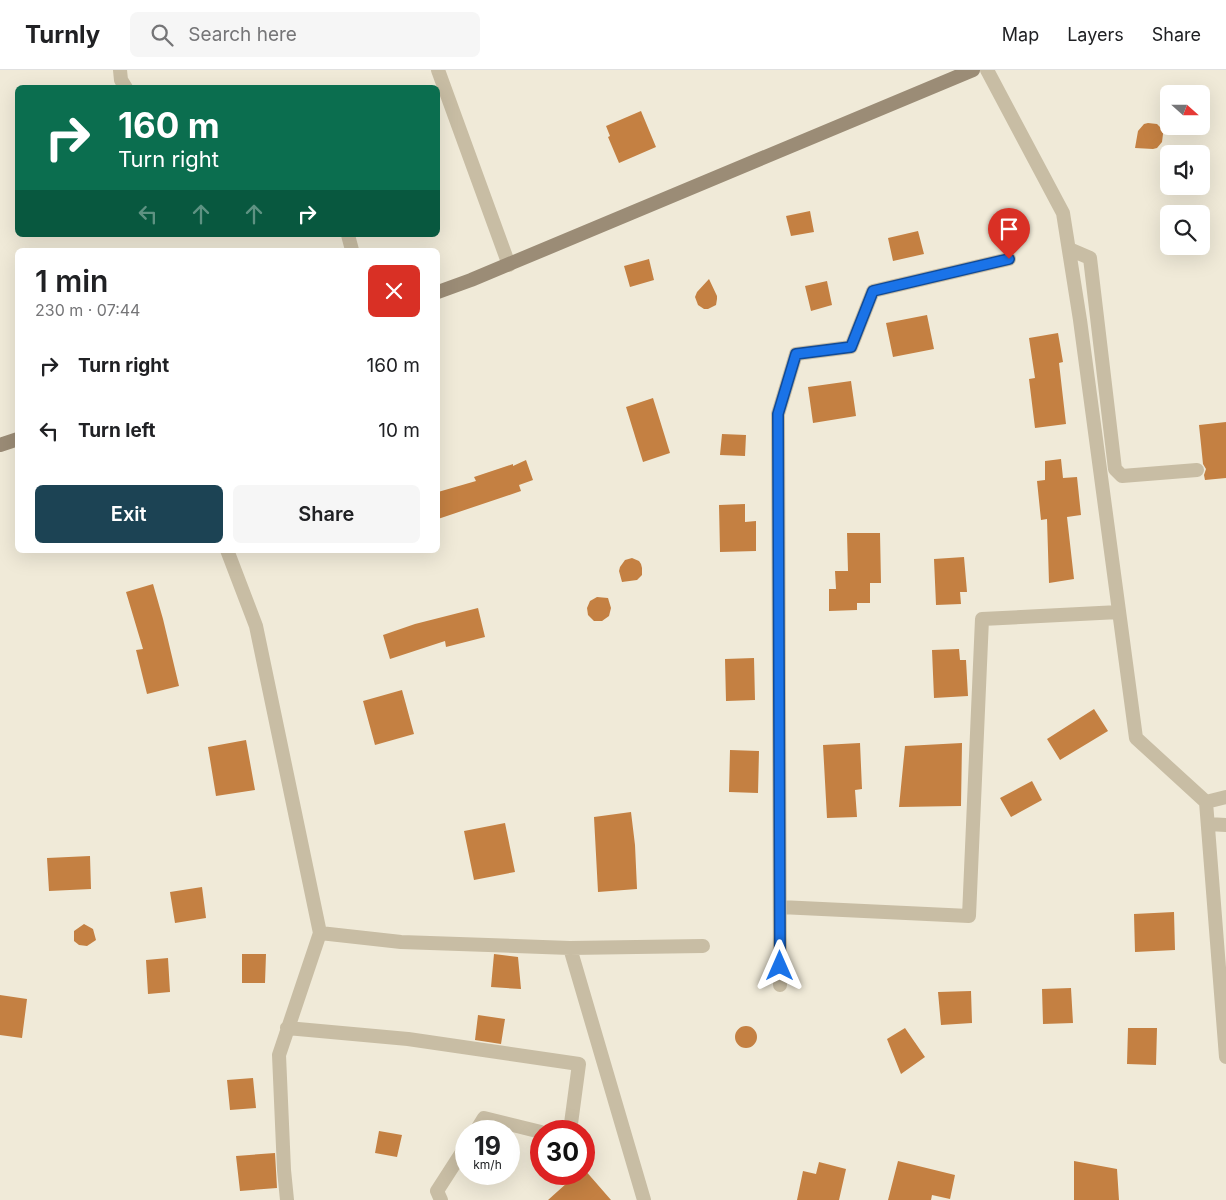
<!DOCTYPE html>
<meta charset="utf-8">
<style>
:root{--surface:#fff;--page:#f6f6f6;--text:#202124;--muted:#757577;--line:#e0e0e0;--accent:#1c4354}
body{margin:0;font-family:Inter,sans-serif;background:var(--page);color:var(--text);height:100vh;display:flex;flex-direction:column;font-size:19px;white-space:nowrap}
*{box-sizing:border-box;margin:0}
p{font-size:16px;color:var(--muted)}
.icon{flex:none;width:28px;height:28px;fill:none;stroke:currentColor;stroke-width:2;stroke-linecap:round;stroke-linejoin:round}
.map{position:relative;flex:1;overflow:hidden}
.side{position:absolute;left:15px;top:178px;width:425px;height:305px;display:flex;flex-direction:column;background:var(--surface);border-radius:8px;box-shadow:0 5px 20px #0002}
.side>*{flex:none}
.top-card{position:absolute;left:15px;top:15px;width:425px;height:152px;border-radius:8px;box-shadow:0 5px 20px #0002;background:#0b6e4f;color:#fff;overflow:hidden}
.needle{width:32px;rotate:111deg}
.tools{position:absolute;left:1160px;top:15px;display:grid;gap:10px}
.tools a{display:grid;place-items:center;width:50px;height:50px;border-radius:8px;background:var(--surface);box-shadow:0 5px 20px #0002;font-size:25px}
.speed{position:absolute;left:455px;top:1050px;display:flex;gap:10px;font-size:25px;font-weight:700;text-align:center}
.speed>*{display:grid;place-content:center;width:65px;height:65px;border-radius:50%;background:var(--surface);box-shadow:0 5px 20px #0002;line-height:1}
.speed small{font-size:12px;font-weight:400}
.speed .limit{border:8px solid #d22;background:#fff;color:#111}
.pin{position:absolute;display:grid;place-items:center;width:42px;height:42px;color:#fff;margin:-51px -21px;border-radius:50% 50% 50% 0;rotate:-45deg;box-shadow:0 0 5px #0007}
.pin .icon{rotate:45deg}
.me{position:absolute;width:55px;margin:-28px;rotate:0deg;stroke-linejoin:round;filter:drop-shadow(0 0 4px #0008)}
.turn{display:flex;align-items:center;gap:18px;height:105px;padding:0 20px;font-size:22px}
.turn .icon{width:65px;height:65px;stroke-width:2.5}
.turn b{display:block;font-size:35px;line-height:42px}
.lanes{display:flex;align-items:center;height:48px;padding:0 20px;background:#0003;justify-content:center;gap:25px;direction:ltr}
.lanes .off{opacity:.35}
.round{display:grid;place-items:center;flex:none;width:52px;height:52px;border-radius:8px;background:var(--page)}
.summary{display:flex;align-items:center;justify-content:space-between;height:85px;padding:0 20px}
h1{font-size:30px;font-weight:600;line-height:38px}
.action{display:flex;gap:10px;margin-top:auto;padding:10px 20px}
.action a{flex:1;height:58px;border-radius:8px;background:var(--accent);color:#fff;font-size:20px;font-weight:600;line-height:58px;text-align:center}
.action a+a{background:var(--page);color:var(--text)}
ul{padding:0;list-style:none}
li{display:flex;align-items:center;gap:15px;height:65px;padding:0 20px}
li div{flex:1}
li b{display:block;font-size:19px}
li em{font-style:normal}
header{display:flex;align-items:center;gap:30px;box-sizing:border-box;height:70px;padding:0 25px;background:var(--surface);border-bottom:1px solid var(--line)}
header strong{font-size:24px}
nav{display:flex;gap:28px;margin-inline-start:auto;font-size:18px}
.search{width:350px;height:45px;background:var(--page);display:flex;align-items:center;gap:12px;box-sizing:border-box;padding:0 18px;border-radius:8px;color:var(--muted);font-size:19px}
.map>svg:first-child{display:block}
.building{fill:#c48042}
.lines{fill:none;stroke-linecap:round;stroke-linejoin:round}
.minor{stroke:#c8bda4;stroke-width:14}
.secondary{stroke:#9b8c76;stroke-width:14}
.route-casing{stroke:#114b97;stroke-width:12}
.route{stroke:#1a73e8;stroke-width:9}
</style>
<header>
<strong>Turnly</strong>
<div class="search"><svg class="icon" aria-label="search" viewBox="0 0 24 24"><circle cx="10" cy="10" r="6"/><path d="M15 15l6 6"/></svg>Search here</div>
<nav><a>Map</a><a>Layers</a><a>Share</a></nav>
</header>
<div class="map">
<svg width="1226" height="1130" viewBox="0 0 1226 1130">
<rect width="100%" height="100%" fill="#f0ead8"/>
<!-- building -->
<path class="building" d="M 641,41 L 656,77 L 619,93 L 608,67 L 610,66 L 606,56 Z
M 1148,53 L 1157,54 L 1163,60 L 1163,64 L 1162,72 L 1157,78 L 1153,79 L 1135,78 L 1138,61 L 1144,54 Z
M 810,141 L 814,162 L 791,166 L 786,146 Z
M 918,161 L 924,184 L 893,191 L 888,168 Z
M 649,189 L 654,210 L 630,217 L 624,196 Z
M 709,209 L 717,226 L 717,229 L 716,235 L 708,239 L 704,239 L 698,235 L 695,227 L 697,222 Z
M 827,211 L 832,235 L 811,241 L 805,216 Z
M 927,245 L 934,279 L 893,287 L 886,253 Z
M 1058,263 L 1063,292 L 1059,293 L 1066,354 L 1035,358 L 1029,309 L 1035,308 L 1029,268 Z
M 851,311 L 856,346 L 813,353 L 808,317 Z
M 653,328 L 670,383 L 643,392 L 626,337 Z
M 1226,352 L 1226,408 L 1205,410 L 1204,405 L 1206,399 L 1203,394 L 1199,355 Z
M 722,364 L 746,365 L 745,386 L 720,385 Z
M 1061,389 L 1063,408 L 1077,407 L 1081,445 L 1067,447 L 1074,509 L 1049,513 L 1047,449 L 1041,450 L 1037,411 L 1045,410 L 1045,391 Z
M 526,390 L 533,410 L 519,415 L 521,421 L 438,449 L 438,422 L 476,411 L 474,407 L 513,394 L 513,396 Z
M 745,434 L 745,452 L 756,451 L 756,481 L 720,482 L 719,435 Z
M 847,463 L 880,463 L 881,513 L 870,513 L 870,533 L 857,533 L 857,540 L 829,541 L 829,519 L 836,519 L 835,501 L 848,501 Z
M 964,487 L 967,522 L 960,522 L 961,534 L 936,535 L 934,489 Z
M 632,488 L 639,491 L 641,494 L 642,498 L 642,505 L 637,510 L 622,512 L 619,501 L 620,497 L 625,490 Z
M 153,514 L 163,549 L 179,616 L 147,624 L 136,580 L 143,579 L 126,522 Z
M 597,527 L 608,528 L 611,538 L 609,546 L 602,551 L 594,551 L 588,545 L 587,538 L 590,531 Z
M 478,538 L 485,567 L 446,577 L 445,571 L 390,589 L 383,565 L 415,554 Z
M 959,579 L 960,590 L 966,590 L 968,626 L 934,628 L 932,580 Z
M 754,588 L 755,630 L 726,631 L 725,589 Z
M 402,620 L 414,664 L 375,675 L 363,631 Z
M 1094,639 L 1108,661 L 1060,690 L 1047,669 Z
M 246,670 L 255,720 L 216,726 L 208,677 Z
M 860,673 L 862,719 L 855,720 L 857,747 L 827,748 L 823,675 Z
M 962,673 L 961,736 L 899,737 L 905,676 Z
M 730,680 L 759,681 L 758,723 L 729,722 Z
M 1032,711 L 1042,730 L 1011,747 L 1000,728 Z
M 631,742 L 635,775 L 637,819 L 598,822 L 594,747 Z
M 505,753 L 515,802 L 474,810 L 464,761 Z
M 90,786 L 91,819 L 49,821 L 47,788 Z
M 202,817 L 206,848 L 175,853 L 170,822 Z
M 1174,842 L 1175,880 L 1135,882 L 1134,844 Z
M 84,854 L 93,859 L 96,870 L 87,876 L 79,875 L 74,871 L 74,861 Z
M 242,884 L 266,884 L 265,913 L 242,913 Z
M 494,884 L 518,887 L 521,919 L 491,917 Z
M 168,888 L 170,922 L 148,924 L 146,890 Z
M 1071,918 L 1073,953 L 1043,954 L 1042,919 Z
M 971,921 L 972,953 L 941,955 L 938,922 Z
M 0,925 L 27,929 L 22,968 L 0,965 Z
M 478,945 L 505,949 L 501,974 L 475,970 Z
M735 967a11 11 0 1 1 22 0a11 11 0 1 1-22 0Z
M 905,958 L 925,987 L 901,1004 L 887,969 Z
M 1128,958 L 1157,958 L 1156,995 L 1127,994 Z
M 253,1008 L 256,1038 L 230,1040 L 227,1010 Z
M 379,1061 L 402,1065 L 397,1087 L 375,1083 Z
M 275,1083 L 277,1118 L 240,1121 L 236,1086 Z
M 898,1091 L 955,1105 L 950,1129 L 932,1125 L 931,1130 L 888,1130 Z
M 1074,1091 L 1117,1099 L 1119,1130 L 1074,1130 Z
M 819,1092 L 846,1099 L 839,1130 L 797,1130 L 803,1101 L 816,1104 Z
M 584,1099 L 611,1130 L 548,1130 L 577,1104 L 584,1104 Z"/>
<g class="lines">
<!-- minor -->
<path class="minor" d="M 120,0 L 121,10 L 126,18
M 438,0 L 509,195
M 987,0 L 1063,143 L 1080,250 L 1136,668 L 1206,732 L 1226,987
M 348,165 L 352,180
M 1069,179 L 1090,188 L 1115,399 L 1122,406 L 1197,400
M 227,480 L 256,556 L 320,863 L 401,872 L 570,878 L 703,876
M 1206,732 L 1226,727
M 1208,754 L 1226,755
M 780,837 L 969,846 L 982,549 L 1119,542
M 570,878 L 644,1130
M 780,915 L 778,344 L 796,284 L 851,277 L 873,221 L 1009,189
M 287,958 L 408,969 L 579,994 L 570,1061
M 476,1061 L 484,1048 L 541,1062
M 287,1130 L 284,1100 L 279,985 L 320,863
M 441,1130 L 437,1121 L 466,1076"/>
<!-- secondary -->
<path class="secondary" d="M 438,222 L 471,210 L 973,0
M 0,375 L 18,369"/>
</g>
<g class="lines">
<!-- route casing -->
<g class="route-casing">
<path id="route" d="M 780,896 L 778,344 L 796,284 L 851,277 L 873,221 L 1009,189"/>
</g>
<!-- route -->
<use href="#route" class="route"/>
</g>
</svg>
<div class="tools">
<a><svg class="needle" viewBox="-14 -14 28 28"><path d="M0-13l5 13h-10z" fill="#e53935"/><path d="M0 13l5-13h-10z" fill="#757577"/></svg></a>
<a><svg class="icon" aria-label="sound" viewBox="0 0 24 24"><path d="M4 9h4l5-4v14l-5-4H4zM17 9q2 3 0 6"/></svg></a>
<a><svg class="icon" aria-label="search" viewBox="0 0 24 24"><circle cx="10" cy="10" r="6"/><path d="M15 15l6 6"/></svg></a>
</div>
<div class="speed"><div>19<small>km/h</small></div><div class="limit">30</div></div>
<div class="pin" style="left:1009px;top:189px;background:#d93025"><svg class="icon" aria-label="arrive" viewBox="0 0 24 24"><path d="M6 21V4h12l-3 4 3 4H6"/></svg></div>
<svg class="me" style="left:780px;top:896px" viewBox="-20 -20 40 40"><path d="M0-17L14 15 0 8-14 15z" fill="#1a73e8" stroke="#fff" stroke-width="4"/></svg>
<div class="top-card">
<div class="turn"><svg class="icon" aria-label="right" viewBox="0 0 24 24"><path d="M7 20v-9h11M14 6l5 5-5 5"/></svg><div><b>160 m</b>Turn right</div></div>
<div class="lanes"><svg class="icon off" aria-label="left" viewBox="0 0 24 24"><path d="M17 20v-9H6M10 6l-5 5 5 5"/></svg><svg class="icon off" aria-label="ahead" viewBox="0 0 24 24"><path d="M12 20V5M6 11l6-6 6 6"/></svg><svg class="icon off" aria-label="ahead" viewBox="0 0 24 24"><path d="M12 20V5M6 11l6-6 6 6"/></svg><svg class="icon" aria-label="right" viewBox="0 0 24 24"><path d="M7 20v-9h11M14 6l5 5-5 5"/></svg></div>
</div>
<section class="side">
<div class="summary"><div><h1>1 min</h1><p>230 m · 07:44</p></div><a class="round" style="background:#d93025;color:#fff"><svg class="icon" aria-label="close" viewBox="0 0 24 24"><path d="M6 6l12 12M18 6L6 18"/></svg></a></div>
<ul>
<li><svg class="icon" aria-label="right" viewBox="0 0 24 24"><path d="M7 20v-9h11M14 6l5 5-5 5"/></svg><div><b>Turn right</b></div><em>160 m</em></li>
<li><svg class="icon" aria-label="left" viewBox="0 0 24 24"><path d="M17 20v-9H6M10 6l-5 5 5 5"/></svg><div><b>Turn left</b></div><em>10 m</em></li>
</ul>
<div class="action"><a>Exit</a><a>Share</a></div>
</section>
</div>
